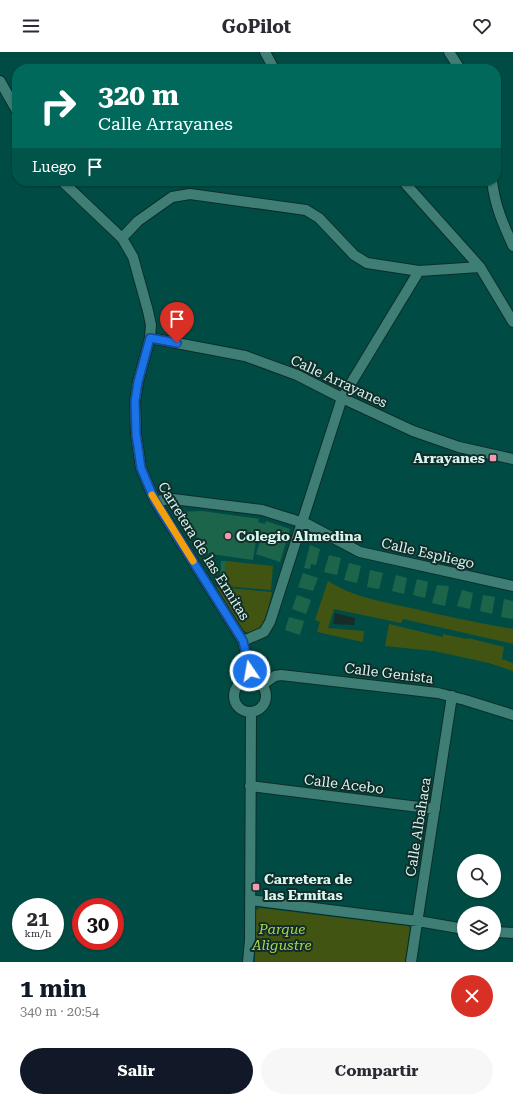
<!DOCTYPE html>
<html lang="es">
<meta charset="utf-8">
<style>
:root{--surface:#fff;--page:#f7f7f7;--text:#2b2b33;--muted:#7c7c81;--accent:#111827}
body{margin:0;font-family:"Roboto Serif",serif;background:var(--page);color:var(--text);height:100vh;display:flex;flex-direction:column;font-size:15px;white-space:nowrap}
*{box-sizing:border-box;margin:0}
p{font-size:13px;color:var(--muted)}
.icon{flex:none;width:22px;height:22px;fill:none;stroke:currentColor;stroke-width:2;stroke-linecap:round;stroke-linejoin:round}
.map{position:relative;height:910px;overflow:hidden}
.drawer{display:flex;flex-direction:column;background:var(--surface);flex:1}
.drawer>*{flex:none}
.banner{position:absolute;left:12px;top:12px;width:489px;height:122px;border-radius:16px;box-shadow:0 1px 3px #0004;background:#00695c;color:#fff;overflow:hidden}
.tools{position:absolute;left:457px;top:802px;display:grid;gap:8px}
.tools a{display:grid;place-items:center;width:44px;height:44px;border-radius:50%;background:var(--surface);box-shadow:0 1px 3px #0004;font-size:20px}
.speed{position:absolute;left:12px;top:846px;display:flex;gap:8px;font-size:20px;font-weight:700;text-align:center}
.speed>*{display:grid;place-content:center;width:52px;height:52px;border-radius:50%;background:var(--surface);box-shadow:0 1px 3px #0004;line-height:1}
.speed small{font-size:10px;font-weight:400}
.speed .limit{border:6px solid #d22;background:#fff;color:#111}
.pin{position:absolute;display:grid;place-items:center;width:34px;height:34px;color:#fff;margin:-41px -17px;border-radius:50% 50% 50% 0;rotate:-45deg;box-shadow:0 0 4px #0007}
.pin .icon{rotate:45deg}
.me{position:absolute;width:44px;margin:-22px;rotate:348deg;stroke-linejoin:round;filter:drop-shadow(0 0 3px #0008)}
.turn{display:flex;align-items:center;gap:14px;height:84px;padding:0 20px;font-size:18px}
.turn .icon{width:52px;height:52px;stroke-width:2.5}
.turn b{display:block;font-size:28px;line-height:34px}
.then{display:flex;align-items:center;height:38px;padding:0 20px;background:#0003;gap:8px;font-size:15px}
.round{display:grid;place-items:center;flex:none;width:42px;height:42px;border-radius:21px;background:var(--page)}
.headline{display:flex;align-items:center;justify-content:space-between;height:68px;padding:0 20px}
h1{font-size:24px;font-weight:700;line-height:30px;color:var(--accent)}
.primary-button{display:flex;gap:8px;margin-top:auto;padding:8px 20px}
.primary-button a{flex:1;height:46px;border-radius:24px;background:var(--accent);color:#fff;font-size:16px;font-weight:700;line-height:46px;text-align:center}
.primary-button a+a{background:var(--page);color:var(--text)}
header{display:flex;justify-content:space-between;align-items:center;height:52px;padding:0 20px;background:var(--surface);font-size:18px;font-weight:700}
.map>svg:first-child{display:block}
.green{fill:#425411}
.water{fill:#172c29}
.building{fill:#1d654a}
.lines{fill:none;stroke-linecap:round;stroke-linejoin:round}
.minor-casing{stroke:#0b2d29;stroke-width:12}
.minor{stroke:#3f7e75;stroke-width:10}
.route-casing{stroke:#114b97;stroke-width:10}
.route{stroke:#1a73e8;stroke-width:7}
.slow{stroke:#f59e0b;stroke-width:7}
.poi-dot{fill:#f29aaf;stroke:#122d29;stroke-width:1.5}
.labels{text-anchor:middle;stroke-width:4;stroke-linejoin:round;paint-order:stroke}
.street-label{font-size:14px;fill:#d7f6f0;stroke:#122d29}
.poi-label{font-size:14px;font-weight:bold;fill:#d7f6f0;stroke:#122d29;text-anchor:start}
.park-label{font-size:14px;font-style:italic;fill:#add54a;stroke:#122d29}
</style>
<header><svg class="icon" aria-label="menu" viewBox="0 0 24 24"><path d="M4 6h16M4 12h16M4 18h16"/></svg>GoPilot<svg class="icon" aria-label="heart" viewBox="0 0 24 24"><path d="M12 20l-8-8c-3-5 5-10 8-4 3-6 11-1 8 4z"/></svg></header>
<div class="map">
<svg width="513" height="910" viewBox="0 0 513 910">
<rect width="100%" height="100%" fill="#004c44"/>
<!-- green -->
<path class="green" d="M 226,509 L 273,514 L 271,538 L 225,534 Z
M 328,529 C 353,545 383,550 411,556 C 445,564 479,571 513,577 L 513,592 L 403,567 L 401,571 L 334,557 L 328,576 L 364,579 L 363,590 L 317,580 L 320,570 L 315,568 Z
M 215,535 L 272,540 C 268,556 262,598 238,574 Z
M 389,572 L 443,585 L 443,582 L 467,587 L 468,586 L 504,595 L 502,607 L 513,611 L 513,619 L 489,611 L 434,599 L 385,594 Z
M 260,856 L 408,874 L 410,876 L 405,910 L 255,910 L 256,858 Z"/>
<!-- water -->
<path class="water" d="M 335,561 L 355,566 L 354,573 L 333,572 Z"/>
<!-- building -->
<path class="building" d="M 202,459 L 259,467 L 258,470 L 265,472 L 266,469 L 290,477 L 280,510 L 256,502 L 262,483 L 257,482 L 253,508 L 197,500 L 199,486 L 191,482 L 190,484 L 176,460 Z
M 310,493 L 320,497 L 316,513 L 311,512 L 310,517 L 304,516 Z
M 329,503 L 341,506 L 337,523 L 324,520 Z
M 221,509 L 226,509 L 225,530 L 220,529 Z
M 349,511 L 361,514 L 357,531 L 344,528 Z
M 370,518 L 383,521 L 379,537 L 367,535 Z
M 303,521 L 318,526 L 313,539 L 298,535 Z
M 396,523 L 407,526 L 404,542 L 392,539 Z
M 417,527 L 428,530 L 425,546 L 413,543 Z
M 437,533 L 449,534 L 445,554 L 432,551 Z
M 462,538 L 473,541 L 470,557 L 457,554 Z
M 297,543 L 311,548 L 306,562 L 292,557 Z
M 483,543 L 495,545 L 492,562 L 480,559 Z
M 504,547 L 513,549 L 513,567 L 501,565 Z
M 289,565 L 304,569 L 300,583 L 285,578 Z"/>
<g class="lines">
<!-- minor casing -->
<g class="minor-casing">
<path id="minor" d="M 265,0 L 274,17
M 449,0 L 460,17
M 0,29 L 17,59
M 62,129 L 122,186 L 133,205 L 148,259 L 151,273 L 150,286 L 138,330 L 135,349 L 136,382 L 141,416 L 155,449 L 243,589 L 250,619 L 249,628
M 403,129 L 480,215 L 513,270
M 492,129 C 495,154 503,172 513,194
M 122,186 L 138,169 L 172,145 L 190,142 L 306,158 L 319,166 L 354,203 L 367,211 L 419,219 L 480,215
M 150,286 L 245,304 L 297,323 L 342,346 L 413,379 L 459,395 L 513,407
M 155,449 L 173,447 L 262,458 L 307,472 L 360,500 L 513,534
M 243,589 L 264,580 L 270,570 L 342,346 L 419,219
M234 644a16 16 0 1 1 32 0a16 16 0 1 1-32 0Z
M 262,633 L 275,624 L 281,623 L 438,641 L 465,648 L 513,663
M 250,734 L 435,757
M 250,848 L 418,869 L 464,877
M 494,880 L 513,881
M 248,910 L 250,888 L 251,660
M 411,910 L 452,644"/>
</g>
<!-- minor -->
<use href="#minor" class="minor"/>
</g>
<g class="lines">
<!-- route casing -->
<g class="route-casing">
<path id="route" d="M 177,291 L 150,286 L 138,330 L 135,349 L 136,382 L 141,416 L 155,449 L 243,589 L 250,619"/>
</g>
<!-- route -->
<use href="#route" class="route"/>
<!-- slow -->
<path class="slow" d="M 152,443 L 193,509"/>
</g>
<!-- markers -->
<g class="poi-dot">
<rect x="489" y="402" width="8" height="8" rx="2"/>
<circle cx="228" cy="484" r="4"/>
<rect x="252" y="831" width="8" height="8" rx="2"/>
</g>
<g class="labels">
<!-- street labels -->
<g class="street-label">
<text transform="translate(339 329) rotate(25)" y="5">Calle Arrayanes</text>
<text transform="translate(204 499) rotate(58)" y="5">Carretera de las Ermitas</text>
<text transform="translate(428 501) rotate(13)" y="5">Calle Espliego</text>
<text transform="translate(389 621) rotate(7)" y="5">Calle Genista</text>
<text transform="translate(344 732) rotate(7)" y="5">Calle Acebo</text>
<text transform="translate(418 775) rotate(-81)" y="5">Calle Albahaca</text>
</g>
<!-- poi labels -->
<g class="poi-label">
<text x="485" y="411" text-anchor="end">Arrayanes</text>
<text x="236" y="489">Colegio Almedina</text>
<text x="264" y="832">Carretera de<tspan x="264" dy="16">las Ermitas</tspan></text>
</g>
<!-- park labels -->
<g class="park-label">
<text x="282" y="882">Parque<tspan x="282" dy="16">Aligustre</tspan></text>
</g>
</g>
</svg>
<div class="tools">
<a><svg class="icon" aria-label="search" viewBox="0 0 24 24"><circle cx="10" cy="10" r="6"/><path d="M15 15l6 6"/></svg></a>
<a><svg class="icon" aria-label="layers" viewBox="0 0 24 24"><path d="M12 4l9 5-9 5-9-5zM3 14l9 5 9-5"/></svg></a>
</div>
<div class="speed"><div>21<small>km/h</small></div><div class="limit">30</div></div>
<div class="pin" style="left:177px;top:291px;background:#d93025"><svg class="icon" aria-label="arrive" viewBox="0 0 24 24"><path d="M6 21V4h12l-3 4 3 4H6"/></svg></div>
<svg class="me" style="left:250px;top:619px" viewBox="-20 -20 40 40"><circle r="17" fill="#1a73e8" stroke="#fff" stroke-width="3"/><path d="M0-11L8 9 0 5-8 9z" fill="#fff"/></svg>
<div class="banner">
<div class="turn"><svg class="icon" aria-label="right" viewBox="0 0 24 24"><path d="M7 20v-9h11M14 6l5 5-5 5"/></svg><div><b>320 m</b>Calle Arrayanes</div></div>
<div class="then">Luego<svg class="icon" aria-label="arrive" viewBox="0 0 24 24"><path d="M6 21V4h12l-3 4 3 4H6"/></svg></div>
</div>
</div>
<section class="drawer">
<div class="headline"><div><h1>1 min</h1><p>340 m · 20:54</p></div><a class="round" style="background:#d93025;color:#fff"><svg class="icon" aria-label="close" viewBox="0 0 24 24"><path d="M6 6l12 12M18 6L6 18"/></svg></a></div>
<div class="primary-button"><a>Salir</a><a>Compartir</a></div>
</section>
